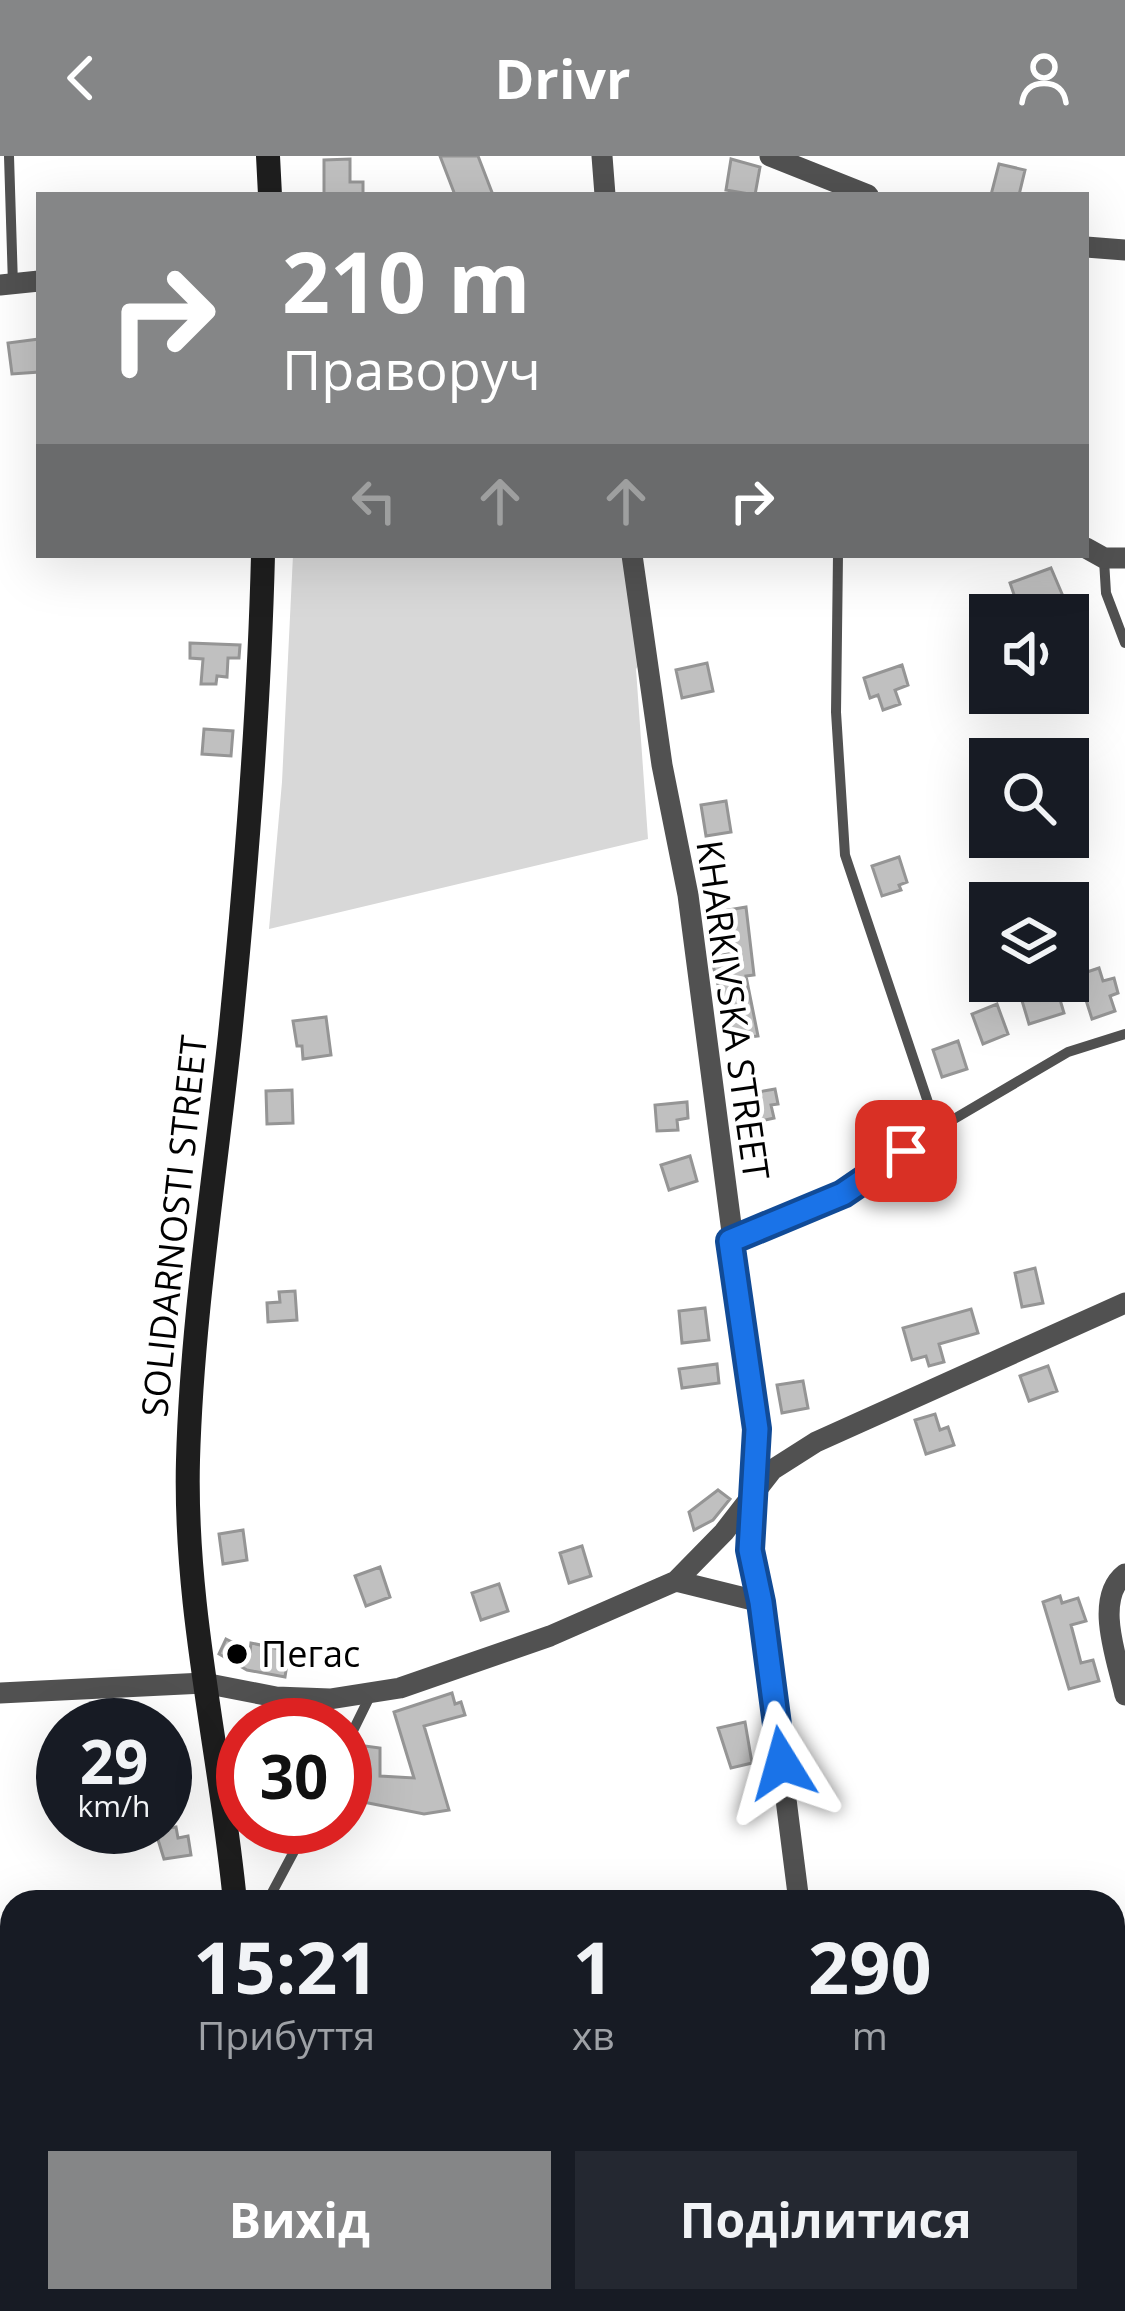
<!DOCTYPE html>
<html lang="uk">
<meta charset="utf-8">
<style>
:root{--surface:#171b24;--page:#242831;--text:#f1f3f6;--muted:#9ea1a6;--accent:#858687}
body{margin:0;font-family:"Open Sans",sans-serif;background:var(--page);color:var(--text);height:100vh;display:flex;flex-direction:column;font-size:45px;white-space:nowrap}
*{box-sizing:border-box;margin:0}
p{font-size:39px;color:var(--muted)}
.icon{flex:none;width:66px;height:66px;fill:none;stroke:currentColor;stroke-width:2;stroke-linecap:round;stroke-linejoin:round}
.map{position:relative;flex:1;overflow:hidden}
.details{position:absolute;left:0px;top:1734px;width:1125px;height:423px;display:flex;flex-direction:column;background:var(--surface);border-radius:36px 36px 0 0;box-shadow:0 12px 48px #0002}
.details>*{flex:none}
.banner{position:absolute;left:36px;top:36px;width:1053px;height:366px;border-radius:0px;box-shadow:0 12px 48px #0002;background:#858687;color:#fff;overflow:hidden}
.fabs{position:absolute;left:969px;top:438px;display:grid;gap:24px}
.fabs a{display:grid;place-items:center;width:120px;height:120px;border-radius:0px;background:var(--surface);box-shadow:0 12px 48px #0002;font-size:60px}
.speed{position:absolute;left:36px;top:1542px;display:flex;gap:24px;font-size:60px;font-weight:700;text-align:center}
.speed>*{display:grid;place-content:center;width:156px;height:156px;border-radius:50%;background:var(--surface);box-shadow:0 12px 48px #0002;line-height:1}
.speed small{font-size:30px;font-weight:400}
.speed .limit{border:18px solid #d22;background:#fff;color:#111}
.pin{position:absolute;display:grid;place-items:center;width:102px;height:102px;color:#fff;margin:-51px;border-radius:24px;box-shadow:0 6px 18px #0006}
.me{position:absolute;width:132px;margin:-66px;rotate:352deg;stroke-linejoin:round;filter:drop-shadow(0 0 9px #0008)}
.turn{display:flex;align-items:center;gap:42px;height:252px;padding:0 48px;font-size:54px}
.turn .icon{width:156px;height:156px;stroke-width:2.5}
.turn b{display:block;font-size:84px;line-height:102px}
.lanes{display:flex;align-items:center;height:114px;padding:0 48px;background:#0003;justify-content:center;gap:60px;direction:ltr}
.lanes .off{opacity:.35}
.eta{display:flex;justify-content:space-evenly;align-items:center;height:204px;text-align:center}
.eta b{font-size:72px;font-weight:700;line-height:84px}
.primary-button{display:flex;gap:24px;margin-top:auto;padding:24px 48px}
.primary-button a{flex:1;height:138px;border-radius:0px;background:var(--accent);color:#fff;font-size:48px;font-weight:700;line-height:138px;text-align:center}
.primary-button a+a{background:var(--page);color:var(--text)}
header{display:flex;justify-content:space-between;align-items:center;height:156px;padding:0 48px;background:var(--accent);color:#fff;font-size:54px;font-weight:700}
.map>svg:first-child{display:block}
.green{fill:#d8d8d8}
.building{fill:#c0c0c0;stroke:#959595;stroke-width:3}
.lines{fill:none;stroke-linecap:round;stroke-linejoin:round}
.path{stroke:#737373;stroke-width:3;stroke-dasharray:3 6;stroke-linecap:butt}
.lane{stroke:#515151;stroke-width:10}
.street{stroke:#515151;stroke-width:21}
.secondary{stroke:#1e1e1e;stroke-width:24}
.route-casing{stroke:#114b97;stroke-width:30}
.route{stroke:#1a73e8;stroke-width:21}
.poi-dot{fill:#000;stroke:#fff;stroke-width:4.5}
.labels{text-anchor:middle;stroke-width:9;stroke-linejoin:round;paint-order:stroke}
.street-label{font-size:36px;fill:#000;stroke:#fff}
.poi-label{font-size:36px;fill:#000;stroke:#fff;text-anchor:start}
</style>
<header><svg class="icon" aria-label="back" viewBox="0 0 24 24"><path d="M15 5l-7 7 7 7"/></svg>Drivr<svg class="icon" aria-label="person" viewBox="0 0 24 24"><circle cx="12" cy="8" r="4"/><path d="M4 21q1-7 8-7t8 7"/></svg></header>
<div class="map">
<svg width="1125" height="2155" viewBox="0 0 1125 2155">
<rect width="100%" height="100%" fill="#fff"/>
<!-- green -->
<path class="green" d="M 293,399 L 626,399 L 641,506 L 636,513 L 648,683 L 269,773 L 282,626 Z"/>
<!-- building -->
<path class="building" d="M 440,0 L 478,0 L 493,39 L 455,39 Z
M 350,3 L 350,26 L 363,26 L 363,39 L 324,39 L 324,4 Z
M 731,3 L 760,11 L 755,39 L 726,34 Z
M 999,8 L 1025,14 L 1019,39 L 991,39 Z
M 39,183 L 39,216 L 12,218 L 8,187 Z
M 1051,412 L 1071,459 L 1034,459 L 1031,449 L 1019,453 L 1010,427 Z
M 190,487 L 240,489 L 239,502 L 228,502 L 227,521 L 217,520 L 216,528 L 201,528 L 203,503 L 190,502 Z
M 707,507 L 713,535 L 682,542 L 676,514 Z
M 902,509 L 908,529 L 895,534 L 900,548 L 883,554 L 878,539 L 870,542 L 864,522 Z
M 204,573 L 233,575 L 231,600 L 202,598 Z
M 726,645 L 731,676 L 706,680 L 701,649 Z
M 899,701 L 907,726 L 899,729 L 901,734 L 882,740 L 872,710 Z
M 746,751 L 754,819 L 746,820 L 758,880 L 742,882 L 741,875 L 730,877 L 711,801 L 734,797 L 728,754 Z
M 1099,812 L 1103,825 L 1114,822 L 1118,837 L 1110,840 L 1115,855 L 1092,863 L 1078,819 Z
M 1055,827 L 1064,857 L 1029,868 L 1020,838 Z
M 997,848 L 1008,878 L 983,888 L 972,858 Z
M 326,861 L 331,899 L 303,903 L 302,890 L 297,890 L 293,865 Z
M 958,885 L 967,913 L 942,921 L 933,894 Z
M 775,933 L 778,948 L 771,949 L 774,962 L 747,968 L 744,949 L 754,947 L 752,937 Z
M 292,934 L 293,967 L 267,968 L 266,935 Z
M 687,946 L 688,962 L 677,964 L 678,974 L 657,975 L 655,949 Z
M 690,1000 L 697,1025 L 669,1034 L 661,1009 Z
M 1035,1112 L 1043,1147 L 1022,1151 L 1015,1117 Z
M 295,1135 L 297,1164 L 268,1166 L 267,1147 L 280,1146 L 279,1136 Z
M 705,1152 L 709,1184 L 682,1187 L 679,1155 Z
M 971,1153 L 978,1177 L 939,1188 L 944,1206 L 929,1210 L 926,1200 L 912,1204 L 903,1172 Z
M 717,1208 L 719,1227 L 682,1232 L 679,1213 Z
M 1048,1210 L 1057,1235 L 1029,1245 L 1020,1220 Z
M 803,1225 L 808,1252 L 782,1257 L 777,1229 Z
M 935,1258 L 940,1274 L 948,1271 L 954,1289 L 926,1298 L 915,1264 Z
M 718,1334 L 730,1343 L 713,1364 L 694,1374 L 689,1356 Z
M 243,1374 L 247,1404 L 223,1408 L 219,1378 Z
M 582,1390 L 591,1420 L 569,1427 L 560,1397 Z
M 380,1411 L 390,1441 L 366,1450 L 355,1420 Z
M 499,1428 L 508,1455 L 481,1464 L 472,1437 Z
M 1060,1440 L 1062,1447 L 1078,1442 L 1086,1465 L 1071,1469 L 1081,1507 L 1093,1504 L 1099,1525 L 1069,1533 L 1043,1446 Z
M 226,1483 L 250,1495 L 251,1487 L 289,1495 L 285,1521 L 247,1514 L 219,1498 Z
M 452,1537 L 455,1548 L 461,1546 L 465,1559 L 424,1570 L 449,1654 L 424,1658 L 353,1644 L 357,1589 L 380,1592 L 380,1620 L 414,1622 L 394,1556 Z
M 745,1566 L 752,1607 L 731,1612 L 718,1572 Z
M 176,1671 L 178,1682 L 188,1680 L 191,1699 L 164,1703 L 155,1674 Z"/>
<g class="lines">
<!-- path -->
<path class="path" d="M 579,2145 L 582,2155"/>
<!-- lane -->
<path class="lane" d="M 9,0 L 13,129
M 838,399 L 836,556 L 845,699 L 937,973
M 1104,404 L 1106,437 L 1125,487
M 733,1084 L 843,1038 L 937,973 L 1068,896 L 1125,878
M 345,1591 L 372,1536
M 267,1746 L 307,1671"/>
<!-- street -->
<path class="street" d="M 602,0 L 605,39
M 770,0 L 868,39
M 1086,91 L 1125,94
M 0,129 L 39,125
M 1086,392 L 1104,402 L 1125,402
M 632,399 L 662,609 L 688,739 L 748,1199 L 757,1273 L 750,1394 L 761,1446 L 799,1746
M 1125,1418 C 1093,1443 1118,1505 1125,1539
M 676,1425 L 761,1446
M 0,1537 L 204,1527 L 276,1541 L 330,1543 L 400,1532 L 550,1480 L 676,1425 L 724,1376 L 772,1314 L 816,1286 L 1125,1147
M 0,1911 L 12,1910
M 868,2145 L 871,2155"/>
<!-- secondary -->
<path class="secondary" d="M 268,0 L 270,39
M 235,1746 C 221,1598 184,1454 188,1304 C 192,1162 215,1021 230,879 C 246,720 259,559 263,399
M 297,2145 L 300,2155"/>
</g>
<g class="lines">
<!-- route casing -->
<g class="route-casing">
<path id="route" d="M 782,1607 L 761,1446 L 750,1394 L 757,1273 L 730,1085 L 843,1038 L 906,995"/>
</g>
<!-- route -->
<use href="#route" class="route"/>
</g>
<!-- markers -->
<circle class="poi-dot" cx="237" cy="1498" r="12"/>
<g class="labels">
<!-- street labels -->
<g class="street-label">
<text transform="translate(733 854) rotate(82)" y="13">KHARKIVSKA STREET</text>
<text transform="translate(174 1070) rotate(-84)" y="13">SOLIDARNOSTI STREET</text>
</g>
<!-- poi labels -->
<g class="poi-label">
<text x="261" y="1511">Пегас</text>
</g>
</g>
</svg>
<div class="fabs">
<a><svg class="icon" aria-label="sound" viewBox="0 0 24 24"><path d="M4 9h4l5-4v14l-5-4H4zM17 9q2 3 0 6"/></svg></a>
<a><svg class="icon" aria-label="search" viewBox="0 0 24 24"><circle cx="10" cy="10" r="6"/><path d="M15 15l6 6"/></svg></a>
<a><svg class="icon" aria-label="layers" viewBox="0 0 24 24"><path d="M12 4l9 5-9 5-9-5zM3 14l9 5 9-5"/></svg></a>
</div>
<div class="speed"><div>29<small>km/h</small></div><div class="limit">30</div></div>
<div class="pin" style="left:906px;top:995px;background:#d93025"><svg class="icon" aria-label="arrive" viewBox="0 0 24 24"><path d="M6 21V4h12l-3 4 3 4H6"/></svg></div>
<svg class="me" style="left:782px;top:1607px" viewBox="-20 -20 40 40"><path d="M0-17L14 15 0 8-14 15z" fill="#1a73e8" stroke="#fff" stroke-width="4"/></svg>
<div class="banner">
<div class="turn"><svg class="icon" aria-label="right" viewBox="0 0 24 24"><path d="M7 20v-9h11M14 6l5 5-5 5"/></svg><div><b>210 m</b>Праворуч</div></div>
<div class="lanes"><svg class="icon off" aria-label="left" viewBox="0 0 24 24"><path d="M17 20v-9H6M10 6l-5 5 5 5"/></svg><svg class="icon off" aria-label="ahead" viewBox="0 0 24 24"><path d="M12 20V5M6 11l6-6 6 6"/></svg><svg class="icon off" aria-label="ahead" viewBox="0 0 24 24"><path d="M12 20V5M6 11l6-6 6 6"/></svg><svg class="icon" aria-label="right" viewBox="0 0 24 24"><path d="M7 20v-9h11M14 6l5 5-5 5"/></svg></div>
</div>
<section class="details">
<div class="eta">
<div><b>15:21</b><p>Прибуття</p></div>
<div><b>1</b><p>хв</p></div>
<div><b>290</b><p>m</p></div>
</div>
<div class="primary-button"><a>Вихід</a><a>Поділитися</a></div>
</section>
</div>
